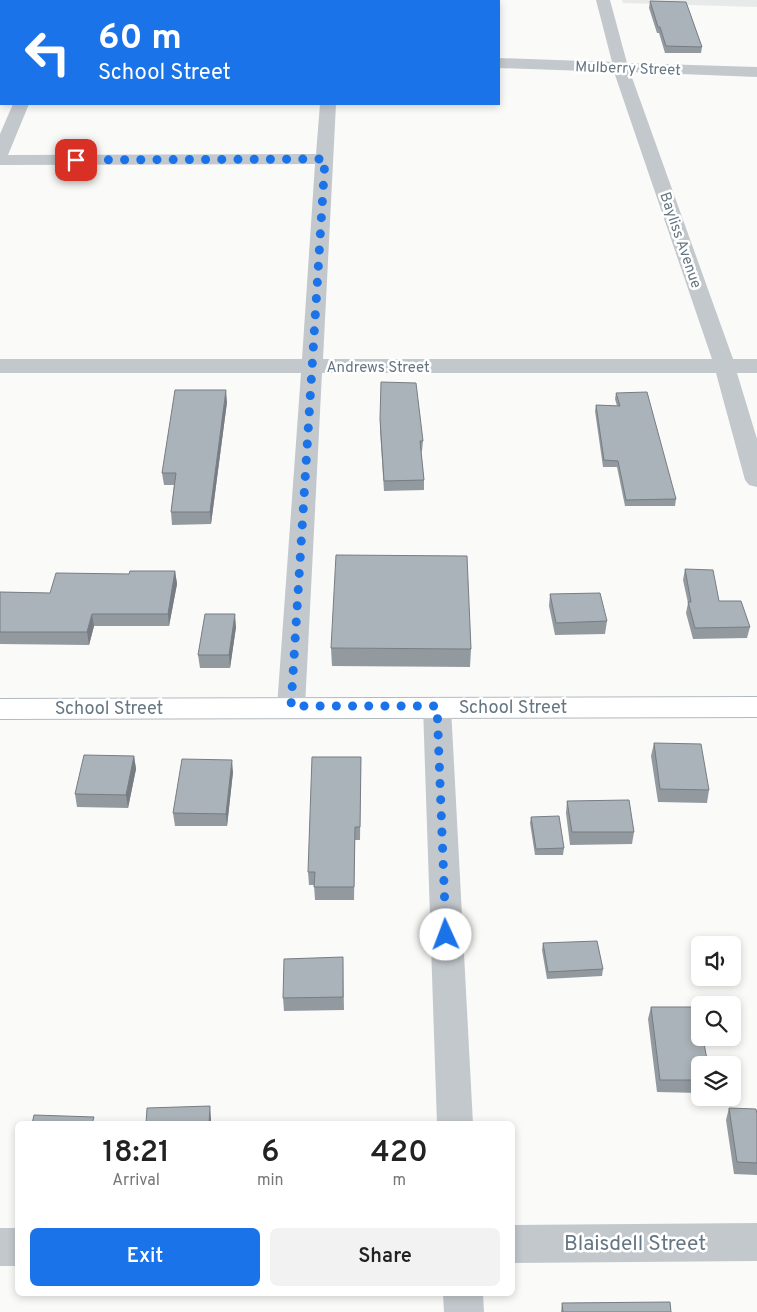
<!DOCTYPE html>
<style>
:root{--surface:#fff;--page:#f2f2f2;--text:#222;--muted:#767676;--accent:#1a73e8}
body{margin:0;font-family:Overpass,sans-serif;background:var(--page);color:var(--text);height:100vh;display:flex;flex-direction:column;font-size:19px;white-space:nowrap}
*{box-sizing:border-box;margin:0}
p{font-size:16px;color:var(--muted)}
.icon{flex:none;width:28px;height:28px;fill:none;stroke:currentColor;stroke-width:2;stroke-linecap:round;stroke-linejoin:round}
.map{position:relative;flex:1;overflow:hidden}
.sheet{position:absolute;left:15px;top:1121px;width:500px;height:175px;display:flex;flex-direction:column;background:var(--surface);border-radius:8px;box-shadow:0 2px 8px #0003}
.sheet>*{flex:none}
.top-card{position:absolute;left:0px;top:0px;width:500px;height:105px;box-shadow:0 2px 8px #0003;background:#1a73e8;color:#fff;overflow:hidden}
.fabs{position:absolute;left:691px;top:936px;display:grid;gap:10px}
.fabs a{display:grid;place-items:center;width:50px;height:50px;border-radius:8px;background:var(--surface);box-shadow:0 2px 8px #0003;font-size:25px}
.pin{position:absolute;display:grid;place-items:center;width:42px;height:42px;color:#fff;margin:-21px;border-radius:10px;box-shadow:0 2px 8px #0006}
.me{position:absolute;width:55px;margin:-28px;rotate:358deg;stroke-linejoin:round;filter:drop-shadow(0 0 4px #0008)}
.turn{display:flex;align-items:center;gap:18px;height:105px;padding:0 15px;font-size:22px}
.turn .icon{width:65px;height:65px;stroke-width:2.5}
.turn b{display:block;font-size:35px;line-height:42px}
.eta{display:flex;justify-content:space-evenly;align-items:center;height:85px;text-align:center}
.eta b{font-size:30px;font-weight:600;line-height:35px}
.action{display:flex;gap:10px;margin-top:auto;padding:10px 15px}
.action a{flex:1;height:58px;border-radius:8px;background:var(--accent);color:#fff;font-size:20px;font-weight:600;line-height:58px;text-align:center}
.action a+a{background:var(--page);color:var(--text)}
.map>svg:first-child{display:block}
.built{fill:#e8e9e9}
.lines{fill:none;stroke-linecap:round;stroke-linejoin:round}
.secondary-casing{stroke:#b3babf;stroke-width:2}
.minor{fill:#c3c8cc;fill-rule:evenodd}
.secondary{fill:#fff;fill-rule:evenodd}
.wall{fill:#929a9f}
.shaded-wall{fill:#777d82}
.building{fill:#aab3b9;stroke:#777d82}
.route{stroke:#1a73e8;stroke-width:9;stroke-dasharray:0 16.2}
.labels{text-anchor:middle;stroke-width:5;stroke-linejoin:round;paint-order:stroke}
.far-street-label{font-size:15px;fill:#657683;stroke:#fff}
.street-label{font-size:18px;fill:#657683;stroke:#fff}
.near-street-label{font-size:21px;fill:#657683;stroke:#fff}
</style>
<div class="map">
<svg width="757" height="1312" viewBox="0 0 757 1312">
<rect width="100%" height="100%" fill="#fafaf8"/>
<!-- built -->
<path class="built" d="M 622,0 L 757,0 L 757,7 L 623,3 Z"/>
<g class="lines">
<!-- secondary casing -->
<g class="secondary-casing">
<path id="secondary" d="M 757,697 L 757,717 L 0,719 L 0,699 Z"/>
</g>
<!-- minor -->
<path class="minor" d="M 596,0 L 610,0 L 627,63 L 757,67 L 757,77 L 630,72 L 733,359 L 757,359 L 757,373 L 737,373 L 757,439 L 757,487 L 749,485 L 745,480 L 716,373 L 322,373 L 305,707 L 301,714 L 291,717 L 281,714 L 277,707 L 301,373 L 0,373 L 0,359 L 302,359 L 315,164 L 0,165 L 0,134 L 13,104 L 29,104 L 8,155 L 316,154 L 320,104 L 336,104 L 323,359 L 712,359 L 614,72 L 499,68 L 499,58 L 612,62 Z
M 0,43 L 1,43 L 1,53 L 0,53 Z
M 437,697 L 447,700 L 451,707 L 473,1124 L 437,1124 L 423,707 L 427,700 Z
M 757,1223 L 757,1261 L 512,1263 L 512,1225 Z
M 0,1228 L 18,1228 L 18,1266 L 0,1266 Z
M 443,1294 L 483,1294 L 484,1312 L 444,1312 Z"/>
<!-- secondary -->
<use href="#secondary" class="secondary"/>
</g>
<!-- wall -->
<path class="wall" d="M 650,1 L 702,47 L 701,53 L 665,53 L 659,33 L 657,33 L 649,8 Z
M 616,393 L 676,499 L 675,506 L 625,506 L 617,467 L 603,467 L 595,411 L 596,405 L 617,406 L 615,399 Z
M 227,402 L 211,524 L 172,525 L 171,512 L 174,485 L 164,485 L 162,473 Z
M 380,419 L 423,441 L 422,451 L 421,452 L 424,480 L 424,490 L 384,491 L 380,430 Z
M 685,569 L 719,601 L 750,627 L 747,638 L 693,639 L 686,613 L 688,603 L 683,580 Z
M 175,571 L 177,584 L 169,626 L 94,626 L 89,645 L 0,644 L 0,592 L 50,593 L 129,574 Z
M 550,594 L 607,621 L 605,634 L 555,635 L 549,606 Z
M 236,627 L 230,668 L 200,668 L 198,655 Z
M 331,648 L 471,649 L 470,667 L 332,666 Z
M 654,743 L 709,790 L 707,803 L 658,802 L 651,756 Z
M 134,756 L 136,769 L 128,808 L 77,807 L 75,794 Z
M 361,757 L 360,840 L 355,840 L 354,900 L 315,900 L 314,885 L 309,885 L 308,872 Z
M 233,772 L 227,826 L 175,826 L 173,813 Z
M 567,801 L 634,832 L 632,844 L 570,845 L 566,813 Z
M 531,817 L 564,848 L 563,855 L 535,855 L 530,823 Z
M 543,943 L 603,969 L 602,976 L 547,979 L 542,950 Z
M 343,957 L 344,1010 L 284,1011 L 283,998 Z
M 651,1007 L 700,1065 L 700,1093 L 657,1092 L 648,1019 Z
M 729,1108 L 757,1114 L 757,1175 L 734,1174 L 726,1120 Z
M 562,1303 L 671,1312 L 561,1312 Z"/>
<!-- shaded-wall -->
<path class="shaded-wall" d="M 226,390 L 227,402 L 211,524 L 210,512 Z
M 175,571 L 177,584 L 169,626 L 168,614 Z
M 92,614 L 94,626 L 89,645 L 87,632 Z
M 235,614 L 236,627 L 230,668 L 229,655 Z
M 134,756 L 136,769 L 128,808 L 126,795 Z
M 232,760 L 233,772 L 227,826 L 226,814 Z
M 210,1106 L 211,1119 L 211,1124 L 209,1124 Z"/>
<!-- building -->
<path class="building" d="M 650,1 L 686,2 L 702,47 L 666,46 L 660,27 L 658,27 Z
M 381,382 L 416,383 L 423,441 L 420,441 L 424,480 L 384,481 L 380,419 Z
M 175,390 L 226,390 L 210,512 L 171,512 L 176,473 L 162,473 Z
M 647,392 L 676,499 L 626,500 L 618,461 L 604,460 L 596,405 L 620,406 L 616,393 Z
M 336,555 L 467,556 L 471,649 L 331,648 Z
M 685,569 L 713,570 L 719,601 L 741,601 L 750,627 L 695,628 L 688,602 L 691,602 Z
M 130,571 L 175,571 L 168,614 L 92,614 L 87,632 L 0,632 L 0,592 L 50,593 L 56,573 L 129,574 Z
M 600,593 L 607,621 L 556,623 L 550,594 Z
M 205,614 L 235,614 L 229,655 L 198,655 Z
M 654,743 L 701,744 L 709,790 L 660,789 Z
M 84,755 L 134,756 L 126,795 L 75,794 Z
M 312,757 L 361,757 L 360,827 L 355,827 L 354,887 L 314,887 L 315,872 L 308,872 Z
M 182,759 L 232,760 L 226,814 L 173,813 Z
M 629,800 L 634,832 L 572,832 L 567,801 Z
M 559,816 L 564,848 L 536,849 L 531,817 Z
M 597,941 L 603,969 L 548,972 L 543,943 Z
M 343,957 L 343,997 L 283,998 L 284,959 Z
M 651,1007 L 699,1007 L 700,1016 L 700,1038 L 703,1038 L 708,1065 L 700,1065 L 700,1080 L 660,1080 Z
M 210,1106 L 209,1124 L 146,1124 L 147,1108 Z
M 729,1108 L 756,1109 L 757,1114 L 757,1163 L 737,1162 Z
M 34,1115 L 94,1117 L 92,1124 L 32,1124 Z
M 670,1302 L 671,1312 L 563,1312 L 562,1303 Z"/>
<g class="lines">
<!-- route -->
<path class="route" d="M 76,160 L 325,159 L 291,706 L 437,706 L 446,935"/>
</g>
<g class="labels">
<!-- far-street labels -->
<g class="far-street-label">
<text transform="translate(628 68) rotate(2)" y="5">Mulberry Street</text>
<text transform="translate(681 240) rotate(71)" y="5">Bayliss Avenue</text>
<text x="378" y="372">Andrews Street</text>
</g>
<!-- street labels -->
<g class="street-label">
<text x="513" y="713">School Street</text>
<text x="109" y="714">School Street</text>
</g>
<!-- near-street labels -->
<g class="near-street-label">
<text x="635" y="1250">Blaisdell Street</text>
</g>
</g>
</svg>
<div class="fabs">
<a><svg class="icon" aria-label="sound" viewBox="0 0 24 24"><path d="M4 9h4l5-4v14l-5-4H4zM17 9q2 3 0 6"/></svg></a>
<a><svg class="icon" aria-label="search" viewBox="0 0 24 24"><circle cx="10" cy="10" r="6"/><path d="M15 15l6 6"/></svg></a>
<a><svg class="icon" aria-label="layers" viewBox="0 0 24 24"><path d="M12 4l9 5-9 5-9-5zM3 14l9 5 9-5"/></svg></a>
</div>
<div class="pin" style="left:76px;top:160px;background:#d93025"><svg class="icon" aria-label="arrive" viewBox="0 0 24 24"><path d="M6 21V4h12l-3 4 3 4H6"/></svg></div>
<svg class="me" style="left:446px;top:935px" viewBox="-20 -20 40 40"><circle r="19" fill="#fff"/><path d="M0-13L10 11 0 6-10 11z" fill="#1a73e8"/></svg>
<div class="top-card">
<div class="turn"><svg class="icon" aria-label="left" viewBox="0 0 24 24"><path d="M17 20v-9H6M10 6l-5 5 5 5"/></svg><div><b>60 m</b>School Street</div></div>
</div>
<section class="sheet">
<div class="eta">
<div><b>18:21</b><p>Arrival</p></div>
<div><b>6</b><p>min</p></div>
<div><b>420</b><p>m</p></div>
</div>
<div class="action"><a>Exit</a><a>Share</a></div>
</section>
</div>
